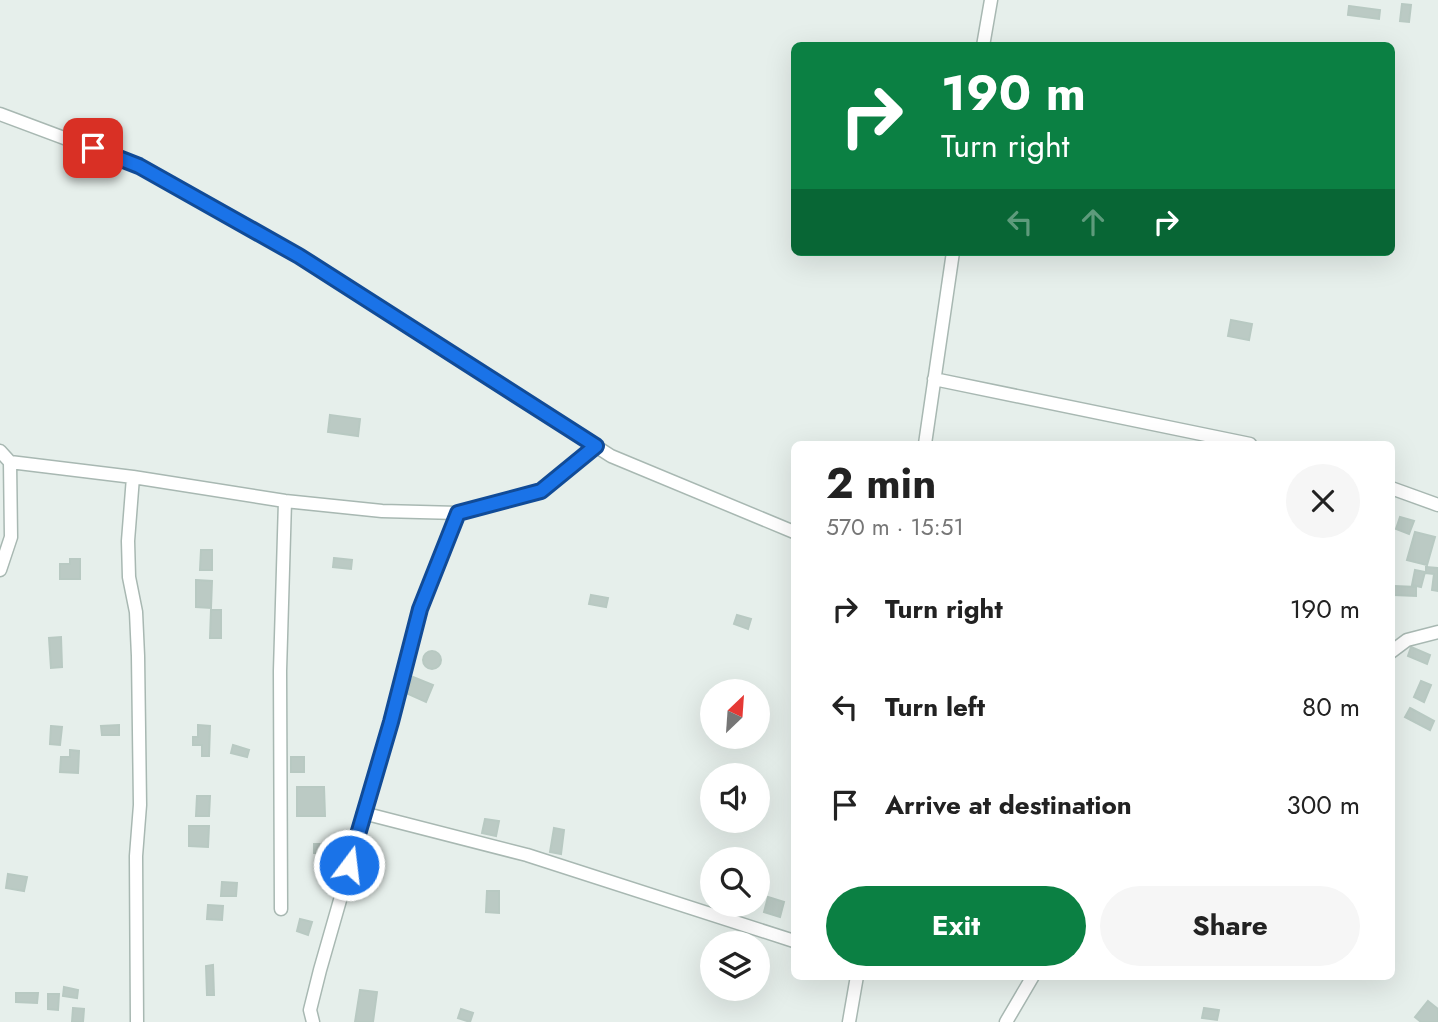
<!DOCTYPE html>
<meta charset="utf-8">
<style>
:root{--surface:#fff;--page:#f6f6f6;--text:#222;--muted:#767676;--accent:#0b8043}
body{margin:0;font-family:Jost,sans-serif;background:var(--page);color:var(--text);height:100vh;display:flex;flex-direction:column;font-size:26px;white-space:nowrap}
*{box-sizing:border-box;margin:0}
p{font-size:23px;color:var(--muted)}
.icon{flex:none;width:38px;height:38px;fill:none;stroke:currentColor;stroke-width:2;stroke-linecap:round;stroke-linejoin:round}
.map{position:relative;flex:1;overflow:hidden}
.panel{position:absolute;left:791px;top:441px;width:604px;height:539px;display:flex;flex-direction:column;background:var(--surface);border-radius:10px;box-shadow:0 7px 28px #0002}
.panel>*{flex:none}
.hud{position:absolute;left:791px;top:42px;width:604px;height:214px;border-radius:10px;box-shadow:0 7px 28px #0002;background:#0b8043;color:#fff;overflow:hidden}
.needle{width:46px;rotate:25deg}
.controls{position:absolute;left:700px;top:679px;display:grid;gap:14px}
.controls a{display:grid;place-items:center;width:70px;height:70px;border-radius:50%;background:var(--surface);box-shadow:0 7px 28px #0002;font-size:35px}
.pin{position:absolute;display:grid;place-items:center;width:60px;height:60px;color:#fff;margin:-30px;border-radius:14px;box-shadow:0 4px 10px #0006}
.me{position:absolute;width:77px;margin:-38px;rotate:15deg;stroke-linejoin:round;filter:drop-shadow(0 0 5px #0008)}
.turn{display:flex;align-items:center;gap:24px;height:147px;padding:0 35px;font-size:32px}
.turn .icon{width:91px;height:91px;stroke-width:2.5}
.turn b{display:block;font-size:49px;line-height:60px}
.lanes{display:flex;align-items:center;height:66px;padding:0 35px;background:#0003;justify-content:center;gap:35px;direction:ltr}
.lanes .off{opacity:.35}
.round{display:grid;place-items:center;flex:none;width:74px;height:74px;border-radius:37px;background:var(--page)}
.head{display:flex;align-items:center;justify-content:space-between;height:119px;padding:0 35px}
h1{font-size:42px;font-weight:700;line-height:52px}
.action{display:flex;gap:14px;margin-top:auto;padding:14px 35px}
.action a{flex:1;height:80px;border-radius:42px;background:var(--accent);color:#fff;font-size:28px;font-weight:700;line-height:80px;text-align:center}
.action a+a{background:var(--page);color:var(--text)}
ul{padding:0;list-style:none}
li{display:flex;align-items:center;gap:21px;height:98px;padding:0 35px}
li div{flex:1}
li b{display:block;font-size:26px}
li em{font-style:normal}
.map>svg:first-child{display:block}
.building{fill:#bbcac4;stroke:#b8c9c2;stroke-width:2}
.lines{fill:none;stroke-linecap:round;stroke-linejoin:round}
.street-casing{stroke:#a8b8b2;stroke-width:15}
.street{stroke:#fff;stroke-width:12}
.route-casing{stroke:#114b97;stroke-width:18}
.route{stroke:#1a73e8;stroke-width:12}
</style>
<div class="map">
<svg width="1438" height="1022" viewBox="0 0 1438 1022">
<rect width="100%" height="100%" fill="#e6efeb"/>
<!-- building -->
<path class="building" d="M 1402,4 L 1411,5 L 1409,22 L 1400,21 Z
M 1349,6 L 1380,10 L 1379,19 L 1348,15 Z
M 1231,320 L 1252,324 L 1249,340 L 1228,336 Z
M 330,415 L 360,419 L 358,436 L 328,432 Z
M 1400,517 L 1414,521 L 1409,534 L 1396,529 Z
M 1415,532 L 1435,537 L 1427,565 L 1407,560 Z
M 201,550 L 212,550 L 212,570 L 200,570 Z
M 334,558 L 352,560 L 351,569 L 333,567 Z
M 70,559 L 80,559 L 80,579 L 60,579 L 60,564 L 70,564 Z
M 1426,567 L 1438,568 L 1438,591 L 1432,590 L 1434,574 L 1426,573 Z
M 1415,570 L 1425,572 L 1421,587 L 1412,585 Z
M 196,580 L 212,581 L 211,608 L 196,607 Z
M 1394,586 L 1416,587 L 1416,596 L 1394,595 Z
M 591,595 L 608,598 L 606,607 L 589,604 Z
M 211,610 L 221,610 L 221,638 L 210,638 Z
M 737,615 L 751,619 L 748,629 L 734,624 Z
M 61,637 L 62,667 L 51,668 L 49,638 Z
M 1411,647 L 1430,655 L 1427,664 L 1408,656 Z
M423 660a9 9 0 1 1 18 0a9 9 0 1 1-18 0Z
M 413,677 L 433,685 L 426,702 L 406,693 Z
M 1421,681 L 1431,685 L 1424,702 L 1414,697 Z
M 1410,708 L 1434,721 L 1430,730 L 1405,717 Z
M 119,725 L 119,735 L 102,735 L 101,726 Z
M 198,725 L 210,726 L 209,756 L 202,756 L 202,745 L 193,745 L 193,737 L 198,737 Z
M 51,726 L 62,727 L 60,745 L 50,744 Z
M 233,745 L 249,750 L 247,757 L 231,753 Z
M 70,750 L 79,751 L 78,773 L 60,772 L 61,757 L 70,757 Z
M 291,757 L 304,757 L 304,772 L 291,772 Z
M 297,787 L 324,787 L 325,816 L 297,816 Z
M 197,796 L 210,796 L 209,816 L 196,816 Z
M 485,819 L 499,821 L 496,836 L 482,833 Z
M 189,826 L 209,826 L 208,847 L 189,846 Z
M 554,828 L 564,830 L 561,854 L 550,852 Z
M 314,844 L 331,844 L 331,853 L 314,853 Z
M 8,874 L 27,877 L 24,891 L 6,888 Z
M 222,882 L 237,883 L 236,896 L 221,896 Z
M 487,891 L 499,891 L 499,913 L 486,912 Z
M 768,897 L 784,902 L 780,917 L 764,912 Z
M 208,905 L 223,906 L 222,920 L 207,919 Z
M 300,919 L 312,922 L 308,935 L 297,931 Z
M 213,965 L 214,995 L 207,995 L 206,966 Z
M 64,987 L 78,990 L 77,998 L 63,996 Z
M 360,990 L 377,992 L 373,1022 L 355,1022 Z
M 16,993 L 38,993 L 37,1003 L 16,1002 Z
M 48,994 L 59,994 L 58,1010 L 48,1009 Z
M 1428,1001 L 1438,1009 L 1438,1022 L 1421,1022 L 1415,1017 Z
M 73,1008 L 84,1009 L 83,1022 L 72,1022 Z
M 1204,1008 L 1219,1010 L 1217,1020 L 1202,1018 Z
M 461,1009 L 473,1013 L 470,1022 L 458,1018 Z"/>
<g class="lines">
<!-- street casing -->
<g class="street-casing">
<path id="street" d="M 983,46 L 991,0
M 0,114 L 139,166 L 299,256 L 611,456 L 794,532
M 934,379 L 1250,444
M 925,444 L 953,252
M 0,451 L 10,462 L 133,477 L 285,501 L 382,511 L 458,513
M 133,477 L 128,541 L 129,577 L 136,612 L 138,656 L 140,805 L 136,856 L 137,1022
M 1391,488 L 1438,505
M 0,570 L 11,537 L 10,462
M 1391,652 L 1407,640 L 1438,632
M 363,813 L 527,855 L 794,941
M 281,909 L 280,671 L 285,501
M 313,1022 L 310,1010 L 320,970 L 391,722 L 420,609 L 458,513 L 541,491 L 596,446
M 849,1022 L 857,976
M 1006,1022 L 1033,976"/>
</g>
<!-- street -->
<use href="#street" class="street"/>
</g>
<g class="lines">
<!-- route casing -->
<g class="route-casing">
<path id="route" d="M 93,148 L 139,166 L 299,256 L 596,446 L 541,491 L 458,513 L 420,609 L 391,722 L 349,865"/>
</g>
<!-- route -->
<use href="#route" class="route"/>
</g>
</svg>
<div class="controls">
<a><svg class="needle" viewBox="-14 -14 28 28"><path d="M0-13l5 13h-10z" fill="#e53935"/><path d="M0 13l5-13h-10z" fill="#767676"/></svg></a>
<a><svg class="icon" aria-label="sound" viewBox="0 0 24 24"><path d="M4 9h4l5-4v14l-5-4H4zM17 9q2 3 0 6"/></svg></a>
<a><svg class="icon" aria-label="search" viewBox="0 0 24 24"><circle cx="10" cy="10" r="6"/><path d="M15 15l6 6"/></svg></a>
<a><svg class="icon" aria-label="layers" viewBox="0 0 24 24"><path d="M12 4l9 5-9 5-9-5zM3 14l9 5 9-5"/></svg></a>
</div>
<div class="pin" style="left:93px;top:148px;background:#d93025"><svg class="icon" aria-label="arrive" viewBox="0 0 24 24"><path d="M6 21V4h12l-3 4 3 4H6"/></svg></div>
<svg class="me" style="left:349px;top:865px" viewBox="-20 -20 40 40"><circle r="17" fill="#1a73e8" stroke="#fff" stroke-width="3"/><path d="M0-11L8 9 0 5-8 9z" fill="#fff"/></svg>
<div class="hud">
<div class="turn"><svg class="icon" aria-label="right" viewBox="0 0 24 24"><path d="M7 20v-9h11M14 6l5 5-5 5"/></svg><div><b>190 m</b>Turn right</div></div>
<div class="lanes"><svg class="icon off" aria-label="left" viewBox="0 0 24 24"><path d="M17 20v-9H6M10 6l-5 5 5 5"/></svg><svg class="icon off" aria-label="ahead" viewBox="0 0 24 24"><path d="M12 20V5M6 11l6-6 6 6"/></svg><svg class="icon" aria-label="right" viewBox="0 0 24 24"><path d="M7 20v-9h11M14 6l5 5-5 5"/></svg></div>
</div>
<section class="panel">
<div class="head"><div><h1>2 min</h1><p>570 m · 15:51</p></div><a class="round"><svg class="icon" aria-label="close" viewBox="0 0 24 24"><path d="M6 6l12 12M18 6L6 18"/></svg></a></div>
<ul>
<li><svg class="icon" aria-label="right" viewBox="0 0 24 24"><path d="M7 20v-9h11M14 6l5 5-5 5"/></svg><div><b>Turn right</b></div><em>190 m</em></li>
<li><svg class="icon" aria-label="left" viewBox="0 0 24 24"><path d="M17 20v-9H6M10 6l-5 5 5 5"/></svg><div><b>Turn left</b></div><em>80 m</em></li>
<li><svg class="icon" aria-label="arrive" viewBox="0 0 24 24"><path d="M6 21V4h12l-3 4 3 4H6"/></svg><div><b>Arrive at destination</b></div><em>300 m</em></li>
</ul>
<div class="action"><a>Exit</a><a>Share</a></div>
</section>
</div>
